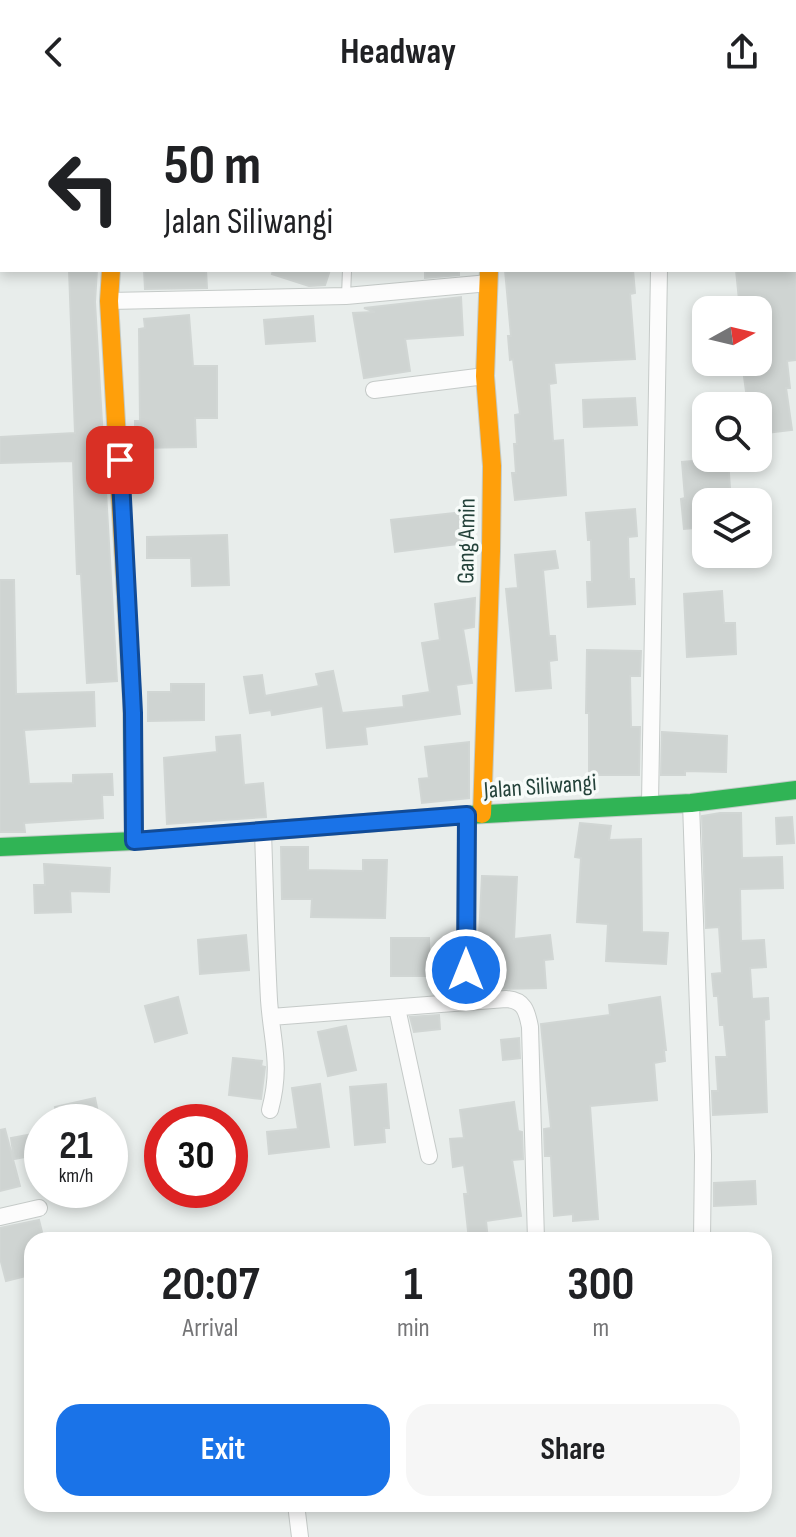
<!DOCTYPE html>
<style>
:root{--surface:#fff;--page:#f6f6f6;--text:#202124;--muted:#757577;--accent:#1a73e8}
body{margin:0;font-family:"Sofia Sans Condensed",sans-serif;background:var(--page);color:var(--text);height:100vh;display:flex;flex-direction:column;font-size:30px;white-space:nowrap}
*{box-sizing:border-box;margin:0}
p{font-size:26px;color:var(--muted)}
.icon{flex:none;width:44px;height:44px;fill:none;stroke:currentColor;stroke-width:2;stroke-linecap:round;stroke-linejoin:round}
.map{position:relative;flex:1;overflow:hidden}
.sheet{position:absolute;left:24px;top:1128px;width:748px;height:280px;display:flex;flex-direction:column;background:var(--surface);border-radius:24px;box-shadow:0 4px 12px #0003}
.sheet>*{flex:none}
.top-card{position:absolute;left:0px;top:0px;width:796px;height:168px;box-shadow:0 4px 12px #0003;background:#fff;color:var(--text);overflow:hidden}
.needle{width:52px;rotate:82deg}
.tools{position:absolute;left:692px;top:192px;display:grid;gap:16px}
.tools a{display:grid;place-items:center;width:80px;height:80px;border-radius:16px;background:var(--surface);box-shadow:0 4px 12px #0003;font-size:40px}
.speed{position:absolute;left:24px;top:1000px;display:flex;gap:16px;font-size:40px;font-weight:700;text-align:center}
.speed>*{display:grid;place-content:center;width:104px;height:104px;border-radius:50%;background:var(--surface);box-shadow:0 4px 12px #0003;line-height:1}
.speed small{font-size:20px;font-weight:400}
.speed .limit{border:12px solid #d22;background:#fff;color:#111}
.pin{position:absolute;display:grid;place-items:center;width:68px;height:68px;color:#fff;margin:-34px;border-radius:16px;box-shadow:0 4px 12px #0006}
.me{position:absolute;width:88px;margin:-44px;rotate:0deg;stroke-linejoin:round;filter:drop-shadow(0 0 6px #0008)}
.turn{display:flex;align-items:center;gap:28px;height:168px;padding:0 32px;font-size:36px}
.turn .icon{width:104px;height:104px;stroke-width:2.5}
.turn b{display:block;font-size:56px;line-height:68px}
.eta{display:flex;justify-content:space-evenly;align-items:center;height:136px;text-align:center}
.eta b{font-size:48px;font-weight:700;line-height:56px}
.button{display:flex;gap:16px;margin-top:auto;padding:16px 32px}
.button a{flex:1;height:92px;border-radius:24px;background:var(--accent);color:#fff;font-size:32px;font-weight:700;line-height:92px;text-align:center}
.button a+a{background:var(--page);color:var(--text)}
header{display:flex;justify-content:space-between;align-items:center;height:104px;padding:0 32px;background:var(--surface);font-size:36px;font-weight:700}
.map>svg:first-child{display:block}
.building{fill:#cfd4d2;stroke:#d1d6d4;stroke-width:2}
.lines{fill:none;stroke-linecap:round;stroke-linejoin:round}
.lane-casing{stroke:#c5cac8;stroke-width:10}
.street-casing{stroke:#c5cac8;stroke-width:18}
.fast-casing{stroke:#c3cbc8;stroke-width:20}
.slow-casing{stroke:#c3cbc8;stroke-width:20}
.lane{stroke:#fcfcfc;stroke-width:8}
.street{stroke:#fcfcfc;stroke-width:16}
.fast{stroke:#30b455;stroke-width:18}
.slow{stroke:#ff9f0a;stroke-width:18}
.route-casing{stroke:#114b97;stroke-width:20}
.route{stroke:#1a73e8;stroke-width:14}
.labels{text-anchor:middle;stroke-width:7;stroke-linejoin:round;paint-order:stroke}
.street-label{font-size:24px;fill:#24423a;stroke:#f7fbf9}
</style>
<header><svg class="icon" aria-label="back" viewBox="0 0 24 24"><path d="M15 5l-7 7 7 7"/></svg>Headway<svg class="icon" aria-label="share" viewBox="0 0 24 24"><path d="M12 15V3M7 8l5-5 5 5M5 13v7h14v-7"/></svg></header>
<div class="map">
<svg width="796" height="1433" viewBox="0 0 796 1433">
<rect width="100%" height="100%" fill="#e8edeb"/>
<!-- building -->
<path class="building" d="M 69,166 L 97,166 L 95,198 L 117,577 L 87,579 L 81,470 L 77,470 L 73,357 L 0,359 L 0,333 L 75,329 Z
M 144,166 L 206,166 L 207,184 L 145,185 Z
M 273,166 L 330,166 L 325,181 L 309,182 L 272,170 Z
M 425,166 L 459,166 L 459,171 L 425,174 Z
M 505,166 L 633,166 L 635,189 L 630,190 L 635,255 L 554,259 L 556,279 L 549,280 L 553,337 L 563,336 L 566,391 L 515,396 L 512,369 L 516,369 L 514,340 L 517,340 L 515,311 L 520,310 L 513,255 L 510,256 L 508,232 L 511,232 Z
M 736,166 L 796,166 L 796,256 L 787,257 L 790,284 L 786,284 L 792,326 L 758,330 L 758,302 L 748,302 L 742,258 L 758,258 L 758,206 L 740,206 Z
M 461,193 L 463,231 L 405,235 L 410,267 L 364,274 L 353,209 L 375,208 L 364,204 Z
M 189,211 L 193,262 L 217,262 L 217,314 L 195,314 L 196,343 L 132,344 L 131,328 L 135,328 L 135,317 L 140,317 L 139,225 L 145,224 L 144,215 Z
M 313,212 L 315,237 L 266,240 L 264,216 Z
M 635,294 L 637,321 L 584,323 L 583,296 Z
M 728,354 L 730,385 L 727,385 L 729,398 L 706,398 L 706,423 L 684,425 L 681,395 L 685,394 L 682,358 Z
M 635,405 L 637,432 L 628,433 L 629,475 L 634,475 L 635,500 L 588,503 L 587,478 L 592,478 L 591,436 L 588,436 L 586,409 Z
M 463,408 L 467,439 L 395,448 L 391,416 Z
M 227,431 L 229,481 L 192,482 L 191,454 L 147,454 L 147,433 Z
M 555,447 L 558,464 L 543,466 L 549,532 L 555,532 L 557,556 L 549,557 L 551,584 L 516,587 L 506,485 L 518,484 L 515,451 Z
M 0,476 L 14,476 L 16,590 L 94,588 L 95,622 L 24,626 L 29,680 L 73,679 L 73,671 L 112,670 L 113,691 L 102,691 L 103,714 L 24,719 L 25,728 L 0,728 Z
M 722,487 L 724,519 L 735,519 L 736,550 L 687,553 L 684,490 Z
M 475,494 L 474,523 L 463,525 L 472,579 L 456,581 L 460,610 L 365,623 L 367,640 L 327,644 L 323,602 L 272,611 L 271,606 L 250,609 L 244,573 L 262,571 L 265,592 L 319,582 L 316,570 L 333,567 L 342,609 L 404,603 L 403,592 L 430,588 L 422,539 L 440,536 L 435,500 Z
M 587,546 L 641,547 L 640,572 L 630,572 L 631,623 L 640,623 L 639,671 L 589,671 L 589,609 L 586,609 Z
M 171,580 L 204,580 L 204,616 L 148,617 L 148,588 L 171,588 Z
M 662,628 L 727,632 L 726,668 L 685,667 L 685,671 L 661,671 Z
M 240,631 L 244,681 L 263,679 L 266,713 L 167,720 L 164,654 L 217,648 L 216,633 Z
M 469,638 L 469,694 L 422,699 L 419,675 L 429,674 L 425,643 Z
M 720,709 L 741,709 L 742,754 L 782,753 L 783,784 L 740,785 L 741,837 L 764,836 L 766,863 L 750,864 L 752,895 L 768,894 L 769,915 L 764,916 L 767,1008 L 713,1011 L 712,987 L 718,987 L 716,953 L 727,953 L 724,921 L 720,921 L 718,892 L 714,892 L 712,870 L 722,869 L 719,823 L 706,824 L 702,712 Z
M 792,713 L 794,739 L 777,740 L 776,714 Z
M 580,719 L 611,722 L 609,736 L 641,735 L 642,828 L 668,829 L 666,860 L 606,857 L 608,820 L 577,818 L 581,754 L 575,753 Z
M 281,743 L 308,743 L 308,766 L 363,767 L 363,756 L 387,756 L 385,814 L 311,813 L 312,795 L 282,795 Z
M 44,760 L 110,764 L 109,788 L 70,787 L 71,808 L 35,809 L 34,781 L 45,781 Z
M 482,772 L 517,773 L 514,835 L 550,831 L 553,855 L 544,856 L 546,884 L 486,885 L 479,832 Z
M 246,831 L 249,866 L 200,870 L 198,836 Z
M 391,834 L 429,834 L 430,872 L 391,872 Z
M 178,893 L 187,929 L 155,938 L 145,902 Z
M 660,893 L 666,946 L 664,946 L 665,957 L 654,959 L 657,996 L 590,1002 L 598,1115 L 573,1117 L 573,1110 L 554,1112 L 551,1052 L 545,1052 L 544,1025 L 551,1024 L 541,920 L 610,911 L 609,901 Z
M 439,911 L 440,925 L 414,928 L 410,913 Z
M 346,922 L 356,966 L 328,972 L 318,928 Z
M 519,934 L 520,954 L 503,956 L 501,936 Z
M 233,954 L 262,957 L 261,962 L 265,963 L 261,995 L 229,991 Z
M 320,980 L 329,1043 L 269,1050 L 267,1028 L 298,1025 L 292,984 Z
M 386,980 L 389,1024 L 384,1024 L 385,1038 L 355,1041 L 350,983 Z
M 95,994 L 100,1018 L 58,1018 L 55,1003 Z
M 514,998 L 518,1027 L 522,1028 L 523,1055 L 512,1056 L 521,1112 L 486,1117 L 488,1136 L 469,1136 L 464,1090 L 468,1090 L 464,1061 L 453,1063 L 450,1035 L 464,1034 L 460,1006 Z
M 5,1025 L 20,1082 L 0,1087 L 0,1026 Z
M 33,1030 L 36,1051 L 14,1055 L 11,1034 Z
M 755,1077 L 756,1100 L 714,1102 L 714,1079 Z
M 39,1116 L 44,1136 L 32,1136 L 32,1165 L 25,1167 L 26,1172 L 6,1177 L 0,1154 L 0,1124 Z"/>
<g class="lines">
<!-- lane casing -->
<g class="lane-casing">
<path id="lane" d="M 346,192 L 347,166"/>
</g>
<!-- street casing -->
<g class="street-casing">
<path id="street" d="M 14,0 L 14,2
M 109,0 L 109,2
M 349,2 L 349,0
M 492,2 L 492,0
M 0,41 L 2,42
M 794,49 L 796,48
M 109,197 L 346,192 L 489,179
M 374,286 L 485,272
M 650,699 L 659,166
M 691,699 L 703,1051 L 702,1136
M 263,728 C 265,784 266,840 269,896 C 272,939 282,961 270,1006
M 465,897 L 467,711
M 397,904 L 429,1052
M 271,913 L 506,895 C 524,896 527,907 530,923 L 536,1136
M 0,1113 L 39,1104
M 296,1400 L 300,1433"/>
</g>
<!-- fast casing -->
<g class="fast-casing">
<path id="fast" d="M 132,596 L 134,737
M 0,743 L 134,737 L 467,711 L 691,699 L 796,686"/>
</g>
<!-- slow casing -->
<g class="slow-casing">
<path id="slow" d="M 111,166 L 109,197 L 132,596
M 482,710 L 491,447 L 492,362 L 485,272 L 489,166"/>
</g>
<!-- lane -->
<use href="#lane" class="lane"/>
<!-- street -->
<use href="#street" class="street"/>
<!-- fast -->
<use href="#fast" class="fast"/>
<!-- slow -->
<use href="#slow" class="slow"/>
</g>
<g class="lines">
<!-- route casing -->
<g class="route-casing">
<path id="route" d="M 120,356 L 133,609 L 134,737 L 467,711 L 466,866"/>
</g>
<!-- route -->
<use href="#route" class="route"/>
</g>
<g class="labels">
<!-- street labels -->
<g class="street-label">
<text transform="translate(466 437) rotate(-89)" y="8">Gang Amin</text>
<text transform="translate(540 682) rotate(-4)" y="8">Jalan Siliwangi</text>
</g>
</g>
</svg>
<div class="tools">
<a><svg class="needle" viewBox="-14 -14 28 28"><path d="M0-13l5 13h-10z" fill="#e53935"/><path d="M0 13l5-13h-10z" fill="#757577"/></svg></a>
<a><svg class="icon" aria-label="search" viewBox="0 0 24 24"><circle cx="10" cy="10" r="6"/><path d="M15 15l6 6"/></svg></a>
<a><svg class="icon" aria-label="layers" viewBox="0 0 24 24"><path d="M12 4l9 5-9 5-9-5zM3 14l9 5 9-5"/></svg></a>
</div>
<div class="speed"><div>21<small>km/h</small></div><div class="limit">30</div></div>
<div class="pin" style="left:120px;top:356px;background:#d93025"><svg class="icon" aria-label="arrive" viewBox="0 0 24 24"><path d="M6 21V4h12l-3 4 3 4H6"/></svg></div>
<svg class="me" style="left:466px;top:866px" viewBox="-20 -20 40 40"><circle r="17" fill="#1a73e8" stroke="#fff" stroke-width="3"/><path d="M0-11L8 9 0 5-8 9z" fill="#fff"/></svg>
<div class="top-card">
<div class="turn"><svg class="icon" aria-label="left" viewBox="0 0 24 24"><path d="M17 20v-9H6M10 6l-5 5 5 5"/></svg><div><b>50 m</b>Jalan Siliwangi</div></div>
</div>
<section class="sheet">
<div class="eta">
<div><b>20:07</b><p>Arrival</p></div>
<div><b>1</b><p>min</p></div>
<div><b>300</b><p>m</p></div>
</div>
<div class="button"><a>Exit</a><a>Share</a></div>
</section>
</div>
